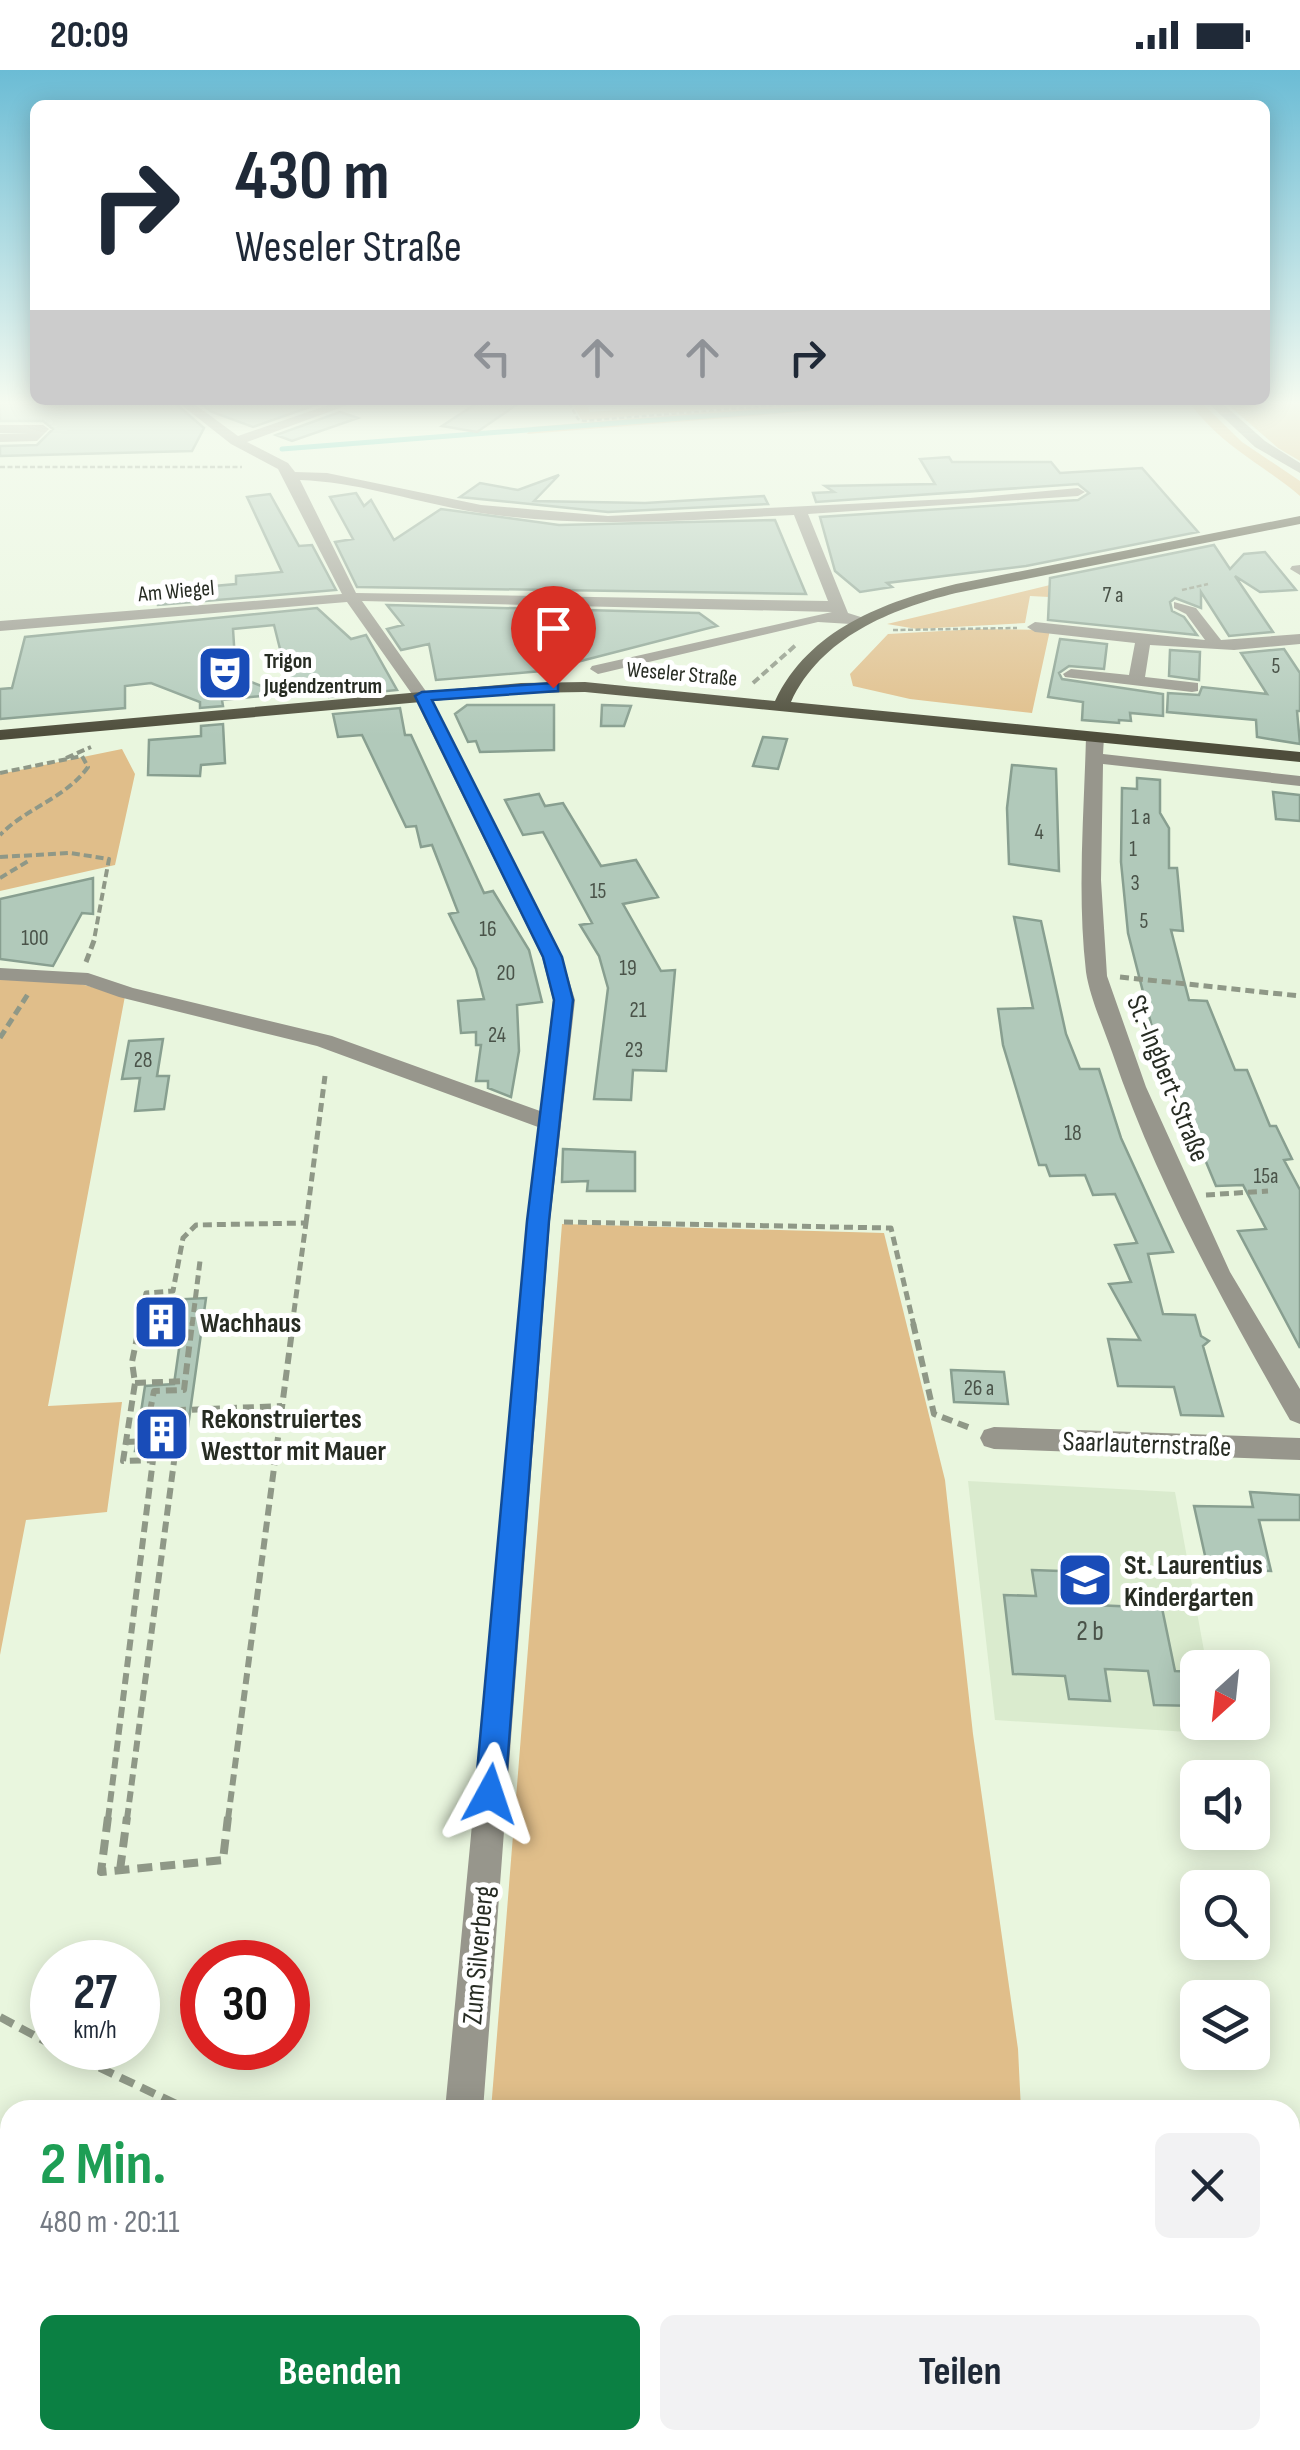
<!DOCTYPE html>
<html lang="de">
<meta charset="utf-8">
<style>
:root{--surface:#fff;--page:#f2f2f3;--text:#1f2937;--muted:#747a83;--accent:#0b8043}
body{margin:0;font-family:"Sofia Sans Condensed",sans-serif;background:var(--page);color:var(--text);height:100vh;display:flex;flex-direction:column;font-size:38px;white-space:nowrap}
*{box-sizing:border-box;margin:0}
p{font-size:32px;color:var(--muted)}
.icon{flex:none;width:55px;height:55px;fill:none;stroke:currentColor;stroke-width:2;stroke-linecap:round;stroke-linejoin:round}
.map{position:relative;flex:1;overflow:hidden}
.drawer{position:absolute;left:0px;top:2030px;width:1300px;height:350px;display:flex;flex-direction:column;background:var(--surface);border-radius:30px 30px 0 0;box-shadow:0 5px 25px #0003}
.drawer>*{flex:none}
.guide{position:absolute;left:30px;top:30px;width:1240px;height:305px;border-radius:15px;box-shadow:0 5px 25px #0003;background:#fff;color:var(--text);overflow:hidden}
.needle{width:65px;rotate:207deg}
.tools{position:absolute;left:1180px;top:1580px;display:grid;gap:20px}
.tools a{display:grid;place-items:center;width:90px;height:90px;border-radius:15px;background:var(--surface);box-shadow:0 5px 25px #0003;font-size:50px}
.speed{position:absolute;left:30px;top:1870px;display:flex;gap:20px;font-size:50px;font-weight:700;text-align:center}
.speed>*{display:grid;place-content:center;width:130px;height:130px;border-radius:50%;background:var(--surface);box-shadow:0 5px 25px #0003;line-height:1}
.speed small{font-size:25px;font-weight:400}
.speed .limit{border:15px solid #d22;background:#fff;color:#111}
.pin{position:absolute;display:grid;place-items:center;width:85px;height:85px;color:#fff;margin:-102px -42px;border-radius:50% 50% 50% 0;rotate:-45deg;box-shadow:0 0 10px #0007}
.pin .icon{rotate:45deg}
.me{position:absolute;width:110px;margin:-55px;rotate:5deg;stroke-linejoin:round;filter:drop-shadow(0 0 8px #0008)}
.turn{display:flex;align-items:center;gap:35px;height:210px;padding:0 40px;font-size:45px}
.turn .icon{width:130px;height:130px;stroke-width:2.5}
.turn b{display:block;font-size:70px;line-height:85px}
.lanes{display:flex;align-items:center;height:95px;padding:0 40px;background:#0003;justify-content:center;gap:50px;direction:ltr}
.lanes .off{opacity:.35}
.round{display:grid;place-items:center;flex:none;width:105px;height:105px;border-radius:15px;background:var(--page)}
.overview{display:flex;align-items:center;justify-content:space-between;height:170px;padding:0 40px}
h1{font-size:60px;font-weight:700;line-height:75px;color:#1e9e55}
.primary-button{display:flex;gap:20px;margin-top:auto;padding:20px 40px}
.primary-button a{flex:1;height:115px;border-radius:15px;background:var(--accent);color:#fff;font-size:40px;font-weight:700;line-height:115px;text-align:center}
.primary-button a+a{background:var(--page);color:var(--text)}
.status{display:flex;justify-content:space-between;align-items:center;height:70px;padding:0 50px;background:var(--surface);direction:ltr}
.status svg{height:28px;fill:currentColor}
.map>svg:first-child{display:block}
.built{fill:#daebce}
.green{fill:#e0be8a}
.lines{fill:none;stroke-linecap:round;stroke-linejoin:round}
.stream{stroke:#4fc8b8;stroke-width:5}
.building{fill:#b1c9ba;stroke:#889f90;stroke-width:2.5}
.path-far4{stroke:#8f9887;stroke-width:2.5;stroke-dasharray:5 2.5;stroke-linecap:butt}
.path-far3{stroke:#8f9887;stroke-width:4;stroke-dasharray:8 4;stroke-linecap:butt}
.path-far2{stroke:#8f9887;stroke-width:5;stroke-dasharray:9 5;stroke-linecap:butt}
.path-far1{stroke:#8f9887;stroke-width:6;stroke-dasharray:11 6;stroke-linecap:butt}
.path{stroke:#8f9887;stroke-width:8;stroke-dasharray:15 8;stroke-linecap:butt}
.minor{fill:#97968c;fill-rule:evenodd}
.major{fill:#4e4d3b;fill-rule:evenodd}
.route{fill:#1a73e8;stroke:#114b97;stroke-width:2.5}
.labels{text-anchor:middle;stroke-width:10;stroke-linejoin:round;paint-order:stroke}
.far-street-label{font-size:22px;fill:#272c23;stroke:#fff}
.number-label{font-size:22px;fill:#4a5349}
.far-poi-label{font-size:22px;font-weight:bold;fill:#272c23;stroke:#fff;text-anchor:start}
.street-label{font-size:28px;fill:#272c23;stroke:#fff}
.poi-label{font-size:28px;font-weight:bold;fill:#272c23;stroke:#fff;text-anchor:start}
.near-number-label{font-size:28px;fill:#4a5349}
</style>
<div class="status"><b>20:09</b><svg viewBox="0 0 49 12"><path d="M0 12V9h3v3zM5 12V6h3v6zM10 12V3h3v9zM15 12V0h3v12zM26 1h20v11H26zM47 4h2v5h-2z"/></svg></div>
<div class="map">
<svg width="1300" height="2380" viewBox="0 0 1300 2380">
<rect width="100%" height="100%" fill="#e9f6de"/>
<!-- built -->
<path class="built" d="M 968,1411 L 1175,1422 L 1207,1597 L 1198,1598 L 1198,1652 L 1218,1653 L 1220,1664 L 995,1650 Z"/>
<!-- green -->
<path class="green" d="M 572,333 L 586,333 L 590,342 L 701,333 L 785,333 L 587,350 L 581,349 Z
M 912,333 L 527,364 L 532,357 L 815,333 Z
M 1190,333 L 1202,333 L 1242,372 L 1300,411 L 1300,426 C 1262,394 1219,374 1190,333 Z
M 1226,333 L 1300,333 L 1300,391 L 1278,378 Z
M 1050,515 L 1049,527 L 1030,526 L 1025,553 L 917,559 L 887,554 Z
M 978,559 L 1050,560 L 1032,643 L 910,629 L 853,616 L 850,604 L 888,564 Z
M 122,679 L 135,704 L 115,795 L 0,821 L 0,704 Z
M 0,908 L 66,910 L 125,926 L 48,1336 L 122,1332 L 107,1442 L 26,1450 L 0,1585 Z
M 562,1154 L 884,1163 L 945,1410 L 973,1664 L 1018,1979 L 1021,2040 L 491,2040 Z"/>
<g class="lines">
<!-- stream -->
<path class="stream" d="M 282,379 L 873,333"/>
</g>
<!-- building -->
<path class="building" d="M 0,333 L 175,333 L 204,358 L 192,381 L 0,386 L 0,376 L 37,375 L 53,359 L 43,351 L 0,351 Z
M 200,333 L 315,333 L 318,334 L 253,357 L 212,342 Z
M 477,333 L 519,333 L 477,362 L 442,356 Z
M 340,342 L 358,348 L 292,371 L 276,365 Z
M 949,387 L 952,392 L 1051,392 L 1060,403 L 1142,398 L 1198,462 L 1026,496 L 887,513 L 892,517 L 860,522 L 835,501 L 820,447 L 1078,430 L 1089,423 L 1078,414 L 816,432 L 813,423 L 834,422 L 825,416 L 935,414 L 920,389 Z
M 559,405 L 534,431 L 645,433 L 764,426 L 768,434 L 608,442 L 460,427 L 480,413 L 518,420 Z
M 356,423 L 364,436 L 371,430 L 394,470 L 441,439 L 559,455 L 775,450 L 806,524 L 357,517 L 335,472 L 353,469 L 330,427 Z
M 270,424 L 299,476 L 312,475 L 336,520 L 158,535 L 158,521 L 236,514 L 236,506 L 282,502 L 247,427 Z
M 1214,475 L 1230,499 L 1244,484 L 1265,482 L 1296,520 L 1260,522 L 1235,506 L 1273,562 L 1229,566 L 1201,522 L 1201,538 L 1175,528 L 1170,532 L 1172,541 L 1184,547 L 1197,565 L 1048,550 L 1050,508 Z
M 387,535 L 699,543 L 717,556 L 542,601 L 436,610 L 429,574 L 401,580 L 387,559 L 403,555 Z
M 317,538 L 351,569 L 366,565 L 397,620 L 329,627 L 328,620 L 291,623 L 274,555 L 233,559 L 236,606 L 282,624 L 222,630 L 223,636 L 200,638 L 200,632 L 151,613 L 125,616 L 125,638 L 0,649 L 0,619 L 12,618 L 25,567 Z
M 1060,569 L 1107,574 L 1104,599 L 1069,596 L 1059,603 L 1062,609 L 1163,624 L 1163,646 L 1130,643 L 1131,651 L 1119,650 L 1119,653 L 1082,650 L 1083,632 L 1048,627 Z
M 1284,579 L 1300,603 L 1300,641 L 1297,641 L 1300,674 L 1257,667 L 1256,650 L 1167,642 L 1168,623 L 1199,625 L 1202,617 L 1267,624 L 1241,583 Z
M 1170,580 L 1200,582 L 1199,610 L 1169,606 Z
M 467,635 L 554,635 L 554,680 L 480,682 L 476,671 L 468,672 L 455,644 Z
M 602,635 L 631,636 L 624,656 L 601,656 Z
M 400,638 L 405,665 L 411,665 L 484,823 L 493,821 L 529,880 L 542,932 L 517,935 L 519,981 L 511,1027 L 488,1018 L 488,1011 L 476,1011 L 481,975 L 476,975 L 476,962 L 461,963 L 458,931 L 484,929 L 476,899 L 449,844 L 458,842 L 432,775 L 421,777 L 416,756 L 406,757 L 362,665 L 338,667 L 333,644 Z
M 223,654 L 225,693 L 201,695 L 200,706 L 148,705 L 149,670 L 201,666 L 201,656 Z
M 763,667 L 787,669 L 778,699 L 753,696 Z
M 1012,695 L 1056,699 L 1059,801 L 1009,794 L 1007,738 Z
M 1137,708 L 1160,710 L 1160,743 L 1169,758 L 1169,798 L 1177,798 L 1183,861 L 1171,860 L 1189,930 L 1207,931 L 1235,1000 L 1247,1000 L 1270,1056 L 1276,1056 L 1292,1089 L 1284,1090 L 1300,1120 L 1300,1278 L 1238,1161 L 1266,1159 L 1243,1115 L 1216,1116 L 1155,969 L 1128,863 L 1121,792 L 1122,718 L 1137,719 Z
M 1273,722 L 1300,725 L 1300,751 L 1276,749 Z
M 539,724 L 545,736 L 563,733 L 601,796 L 636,790 L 658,827 L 623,834 L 661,901 L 675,900 L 666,1001 L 633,1000 L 631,1030 L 594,1029 L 608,918 L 599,886 L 580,855 L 592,853 L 543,762 L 523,765 L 505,730 Z
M 93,808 L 93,844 L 82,843 L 53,896 L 0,889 L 0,829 Z
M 1014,847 L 1041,851 L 1066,964 L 1080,999 L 1099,999 L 1121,1068 L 1173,1182 L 1148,1184 L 1163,1244 L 1195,1245 L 1201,1266 L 1209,1271 L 1203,1276 L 1223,1346 L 1181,1345 L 1174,1317 L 1118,1316 L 1108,1269 L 1140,1270 L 1109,1214 L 1131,1212 L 1115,1175 L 1137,1173 L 1115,1124 L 1093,1125 L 1085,1105 L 1050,1106 L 1046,1095 L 1039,1095 L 1003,975 L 998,939 L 1033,938 Z
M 163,969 L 157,1006 L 169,1006 L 164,1039 L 135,1041 L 140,1008 L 122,1009 L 129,971 Z
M 563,1079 L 635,1082 L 635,1121 L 587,1121 L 588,1111 L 562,1112 Z
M 206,1228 L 185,1378 L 135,1381 L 145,1316 L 174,1314 L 180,1272 L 139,1274 L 148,1231 Z
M 951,1300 L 1004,1302 L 1008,1334 L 954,1332 Z
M 1250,1422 L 1300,1425 L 1300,1450 L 1259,1450 L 1271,1501 L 1208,1499 L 1194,1436 L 1253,1437 Z
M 1032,1500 L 1088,1502 L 1094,1535 L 1162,1538 L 1175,1601 L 1198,1602 L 1198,1636 L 1154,1635 L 1148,1601 L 1105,1599 L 1110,1631 L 1069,1629 L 1065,1606 L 1013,1604 L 1004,1525 L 1036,1526 Z"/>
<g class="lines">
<!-- path-far4 -->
<path class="path-far4" d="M 569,333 L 578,349 L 584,351 L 805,333
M 0,397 L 242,397
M 1182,520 L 1208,514
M 893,560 L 1017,558"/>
<!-- path-far3 -->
<path class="path-far3" d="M 753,613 L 797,574
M 66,688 L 91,677
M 0,703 L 82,686 L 88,697 C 66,728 26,738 0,765
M 0,787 L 70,783 L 109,789 L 94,870
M 0,808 L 30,790"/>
<!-- path-far2 -->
<path class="path-far2" d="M 86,892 L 95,868
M 1120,907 L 1300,926
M 0,968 L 28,924
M 1206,1125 L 1268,1121
M 564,1152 L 891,1158 L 914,1256
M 306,1153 L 325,1006
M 139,1256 L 146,1223 L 173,1221 L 183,1168 L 196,1155 L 306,1153
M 192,1256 L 200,1191
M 292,1256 L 306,1153"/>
<!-- path-far1 -->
<path class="path-far1" d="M 913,1253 L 934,1344 L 973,1359
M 135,1313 L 186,1311
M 158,1341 L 282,1336
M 126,1372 L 177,1370
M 108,1749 L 153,1390 L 123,1391 L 135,1313 L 132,1292 L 140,1253
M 127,1749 L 178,1361 L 146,1361 L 154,1321 L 184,1320 L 192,1253
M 228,1749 L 293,1253"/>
<!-- path -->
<path class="path" d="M 108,1747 L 101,1802 L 223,1790 L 228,1747
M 120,1800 L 127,1747
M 0,1947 L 52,1975
M 58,1978 L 189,2040"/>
<!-- minor -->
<path class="minor" d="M 179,333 L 193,333 L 238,366 L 334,333 L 353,333 L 247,372 L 288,393 L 295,402 L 327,403 L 481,435 L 608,446 L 970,428 L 1078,418 L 1085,422 L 1078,426 L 808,444 L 848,543 L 867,549 L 867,555 L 818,552 L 598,604 L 590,599 L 592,596 L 832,542 L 362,531 L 430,627 L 562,887 L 575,930 L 550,1151 L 483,2040 L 445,2040 L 538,1057 L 317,976 L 119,927 L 85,915 L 0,910 L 0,898 L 88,903 L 133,918 L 332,966 L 540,1041 L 553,930 L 542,887 L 414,627 L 347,532 L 0,561 L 0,551 L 342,524 L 278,399 L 231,374 ZM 300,410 C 361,412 420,434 481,443 C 585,459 689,450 794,445 L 828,531 L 356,523 Z
M 1208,333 L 1222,333 L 1265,371 L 1300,393 L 1300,403 L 1255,377 Z
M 0,355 L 43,355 L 49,359 L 37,371 L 0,372 L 0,364 L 30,363 L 0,363 Z
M 1300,495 L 1300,505 L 1290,499 L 1292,496 Z
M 1174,532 L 1196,538 L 1221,570 L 1300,564 L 1300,574 L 1234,580 L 1150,575 L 1145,607 L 1198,613 L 1198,621 L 1192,622 L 1065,607 L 1063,604 L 1071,599 L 1129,605 L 1135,573 L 1035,562 L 1027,557 L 1035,552 L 1205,570 L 1186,544 L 1174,538 Z
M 1095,662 L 1104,667 L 1103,684 L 1300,706 L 1300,716 L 1103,694 L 1101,810 L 1107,906 L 1146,1017 L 1230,1202 L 1300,1319 L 1300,1354 L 1290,1350 C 1223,1232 1156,1112 1112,982 C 1103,956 1090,928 1086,902 C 1077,824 1084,744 1086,667 Z
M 994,1357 L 1300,1368 L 1300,1390 L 994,1379 L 984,1376 L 980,1368 L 984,1360 Z
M 416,2370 L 458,2370 L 457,2380 L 415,2380 Z"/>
<!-- major -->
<path class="major" d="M 1300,446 L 1300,454 L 956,523 C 891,539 821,567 791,632 L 1300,682 L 1300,692 L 585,622 L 521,623 L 0,670 L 0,660 L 521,613 L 585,612 L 775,631 C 809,559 884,532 956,514 Z"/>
</g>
<!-- sky -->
<linearGradient id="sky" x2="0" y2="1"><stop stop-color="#6bbcd5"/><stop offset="0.5" stop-color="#f5fbf0"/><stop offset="1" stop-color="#f5fbf0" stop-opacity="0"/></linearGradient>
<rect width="1300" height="666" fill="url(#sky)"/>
<!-- route -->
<path class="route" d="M 553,613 L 558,614 L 558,621 L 432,630 L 562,887 L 573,930 L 549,1151 L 505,1724 L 500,1734 L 490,1738 L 479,1734 L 475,1724 L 527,1151 L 554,930 L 543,887 L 415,626 L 422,622 Z"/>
<!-- icons -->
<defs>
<g id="theatre-square" transform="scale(2.875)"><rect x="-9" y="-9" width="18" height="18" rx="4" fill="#194cb8" stroke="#fff"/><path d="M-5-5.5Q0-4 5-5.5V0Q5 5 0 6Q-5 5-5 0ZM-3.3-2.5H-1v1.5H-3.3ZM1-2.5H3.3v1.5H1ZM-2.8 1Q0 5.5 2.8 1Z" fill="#fff"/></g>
<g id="building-square" transform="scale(2.875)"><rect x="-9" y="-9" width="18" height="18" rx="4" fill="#194cb8" stroke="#fff"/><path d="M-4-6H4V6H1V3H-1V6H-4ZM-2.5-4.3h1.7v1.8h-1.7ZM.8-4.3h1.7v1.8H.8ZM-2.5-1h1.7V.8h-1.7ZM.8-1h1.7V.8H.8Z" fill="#fff"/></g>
<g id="school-square" transform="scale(2.875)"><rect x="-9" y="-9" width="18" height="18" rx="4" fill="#194cb8" stroke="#fff"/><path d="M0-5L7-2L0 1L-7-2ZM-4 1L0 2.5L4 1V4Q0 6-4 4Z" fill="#fff"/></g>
</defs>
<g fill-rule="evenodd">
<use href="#theatre-square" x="225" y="603"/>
<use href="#building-square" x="161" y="1252"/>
<use href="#building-square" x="162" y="1364"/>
<use href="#school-square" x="1085" y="1510"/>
</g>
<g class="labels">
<!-- far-street labels -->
<g class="far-street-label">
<text transform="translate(176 520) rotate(-5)" y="8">Am Wiegel</text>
<text transform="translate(682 603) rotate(5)" y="8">Weseler Straße</text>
</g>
<!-- number labels -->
<g class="number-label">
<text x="1113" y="532">7 a</text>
<text x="1276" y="603">5</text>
<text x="1141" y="754">1 a</text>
<text x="1039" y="769">4</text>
<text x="1133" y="786">1</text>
<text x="1135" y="820">3</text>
<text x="598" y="828">15</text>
<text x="1144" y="858">5</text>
<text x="488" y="866">16</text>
<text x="35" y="875">100</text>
<text x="628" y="905">19</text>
<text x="506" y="910">20</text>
<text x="638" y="947">21</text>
<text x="497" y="972">24</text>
<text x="634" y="987">23</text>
<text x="143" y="997">28</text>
<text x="1073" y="1070">18</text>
<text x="1266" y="1113">15a</text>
<text x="979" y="1325">26 a</text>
</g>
<!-- far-poi labels -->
<g class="far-poi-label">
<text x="264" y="598">Trigon<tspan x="264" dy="25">Jugendzentrum</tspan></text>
</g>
<!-- street labels -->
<g class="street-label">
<text transform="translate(1169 1008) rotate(68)" y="10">St.-Ingbert-Straße</text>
<text transform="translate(1147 1373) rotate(2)" y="10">Saarlauternstraße</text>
<text transform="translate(477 1885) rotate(-85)" y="10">Zum Silverberg</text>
</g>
<!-- poi labels -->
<g class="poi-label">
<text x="200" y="1262">Wachhaus</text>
<text x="201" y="1358">Rekonstruiertes<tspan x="201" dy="32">Westtor mit Mauer</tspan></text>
<text x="1124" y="1504">St. Laurentius<tspan x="1124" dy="32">Kindergarten</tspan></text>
</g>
<!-- near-number labels -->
<g class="near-number-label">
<text x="1090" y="1570">2 b</text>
</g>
</g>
</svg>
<div class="tools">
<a><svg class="needle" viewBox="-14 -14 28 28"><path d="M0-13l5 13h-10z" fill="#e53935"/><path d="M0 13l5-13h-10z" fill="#747a83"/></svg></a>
<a><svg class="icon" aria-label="sound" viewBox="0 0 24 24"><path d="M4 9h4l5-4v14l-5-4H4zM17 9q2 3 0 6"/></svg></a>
<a><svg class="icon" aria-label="search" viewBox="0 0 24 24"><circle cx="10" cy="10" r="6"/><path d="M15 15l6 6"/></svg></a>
<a><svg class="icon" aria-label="layers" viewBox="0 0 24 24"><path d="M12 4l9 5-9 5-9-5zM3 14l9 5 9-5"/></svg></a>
</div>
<div class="speed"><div>27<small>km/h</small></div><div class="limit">30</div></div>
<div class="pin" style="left:553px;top:618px;background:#d93025"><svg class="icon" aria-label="arrive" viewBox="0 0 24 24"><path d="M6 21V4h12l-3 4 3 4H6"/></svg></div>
<svg class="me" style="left:490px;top:1724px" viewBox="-20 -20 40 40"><path d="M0-17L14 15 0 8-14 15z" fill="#1a73e8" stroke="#fff" stroke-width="4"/></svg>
<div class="guide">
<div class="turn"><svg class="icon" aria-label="right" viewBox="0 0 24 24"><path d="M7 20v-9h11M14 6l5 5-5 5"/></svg><div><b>430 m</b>Weseler Straße</div></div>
<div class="lanes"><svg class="icon off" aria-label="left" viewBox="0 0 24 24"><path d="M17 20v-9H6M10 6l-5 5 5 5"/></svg><svg class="icon off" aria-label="ahead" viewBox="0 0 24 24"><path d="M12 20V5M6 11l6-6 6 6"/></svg><svg class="icon off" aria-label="ahead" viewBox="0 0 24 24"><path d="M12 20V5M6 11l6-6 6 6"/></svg><svg class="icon" aria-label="right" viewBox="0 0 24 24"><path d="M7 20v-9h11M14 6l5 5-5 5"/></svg></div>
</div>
<section class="drawer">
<div class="overview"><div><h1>2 Min.</h1><p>480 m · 20:11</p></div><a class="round"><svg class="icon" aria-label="close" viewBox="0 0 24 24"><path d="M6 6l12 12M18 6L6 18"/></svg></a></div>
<div class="primary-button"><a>Beenden</a><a>Teilen</a></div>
</section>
</div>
